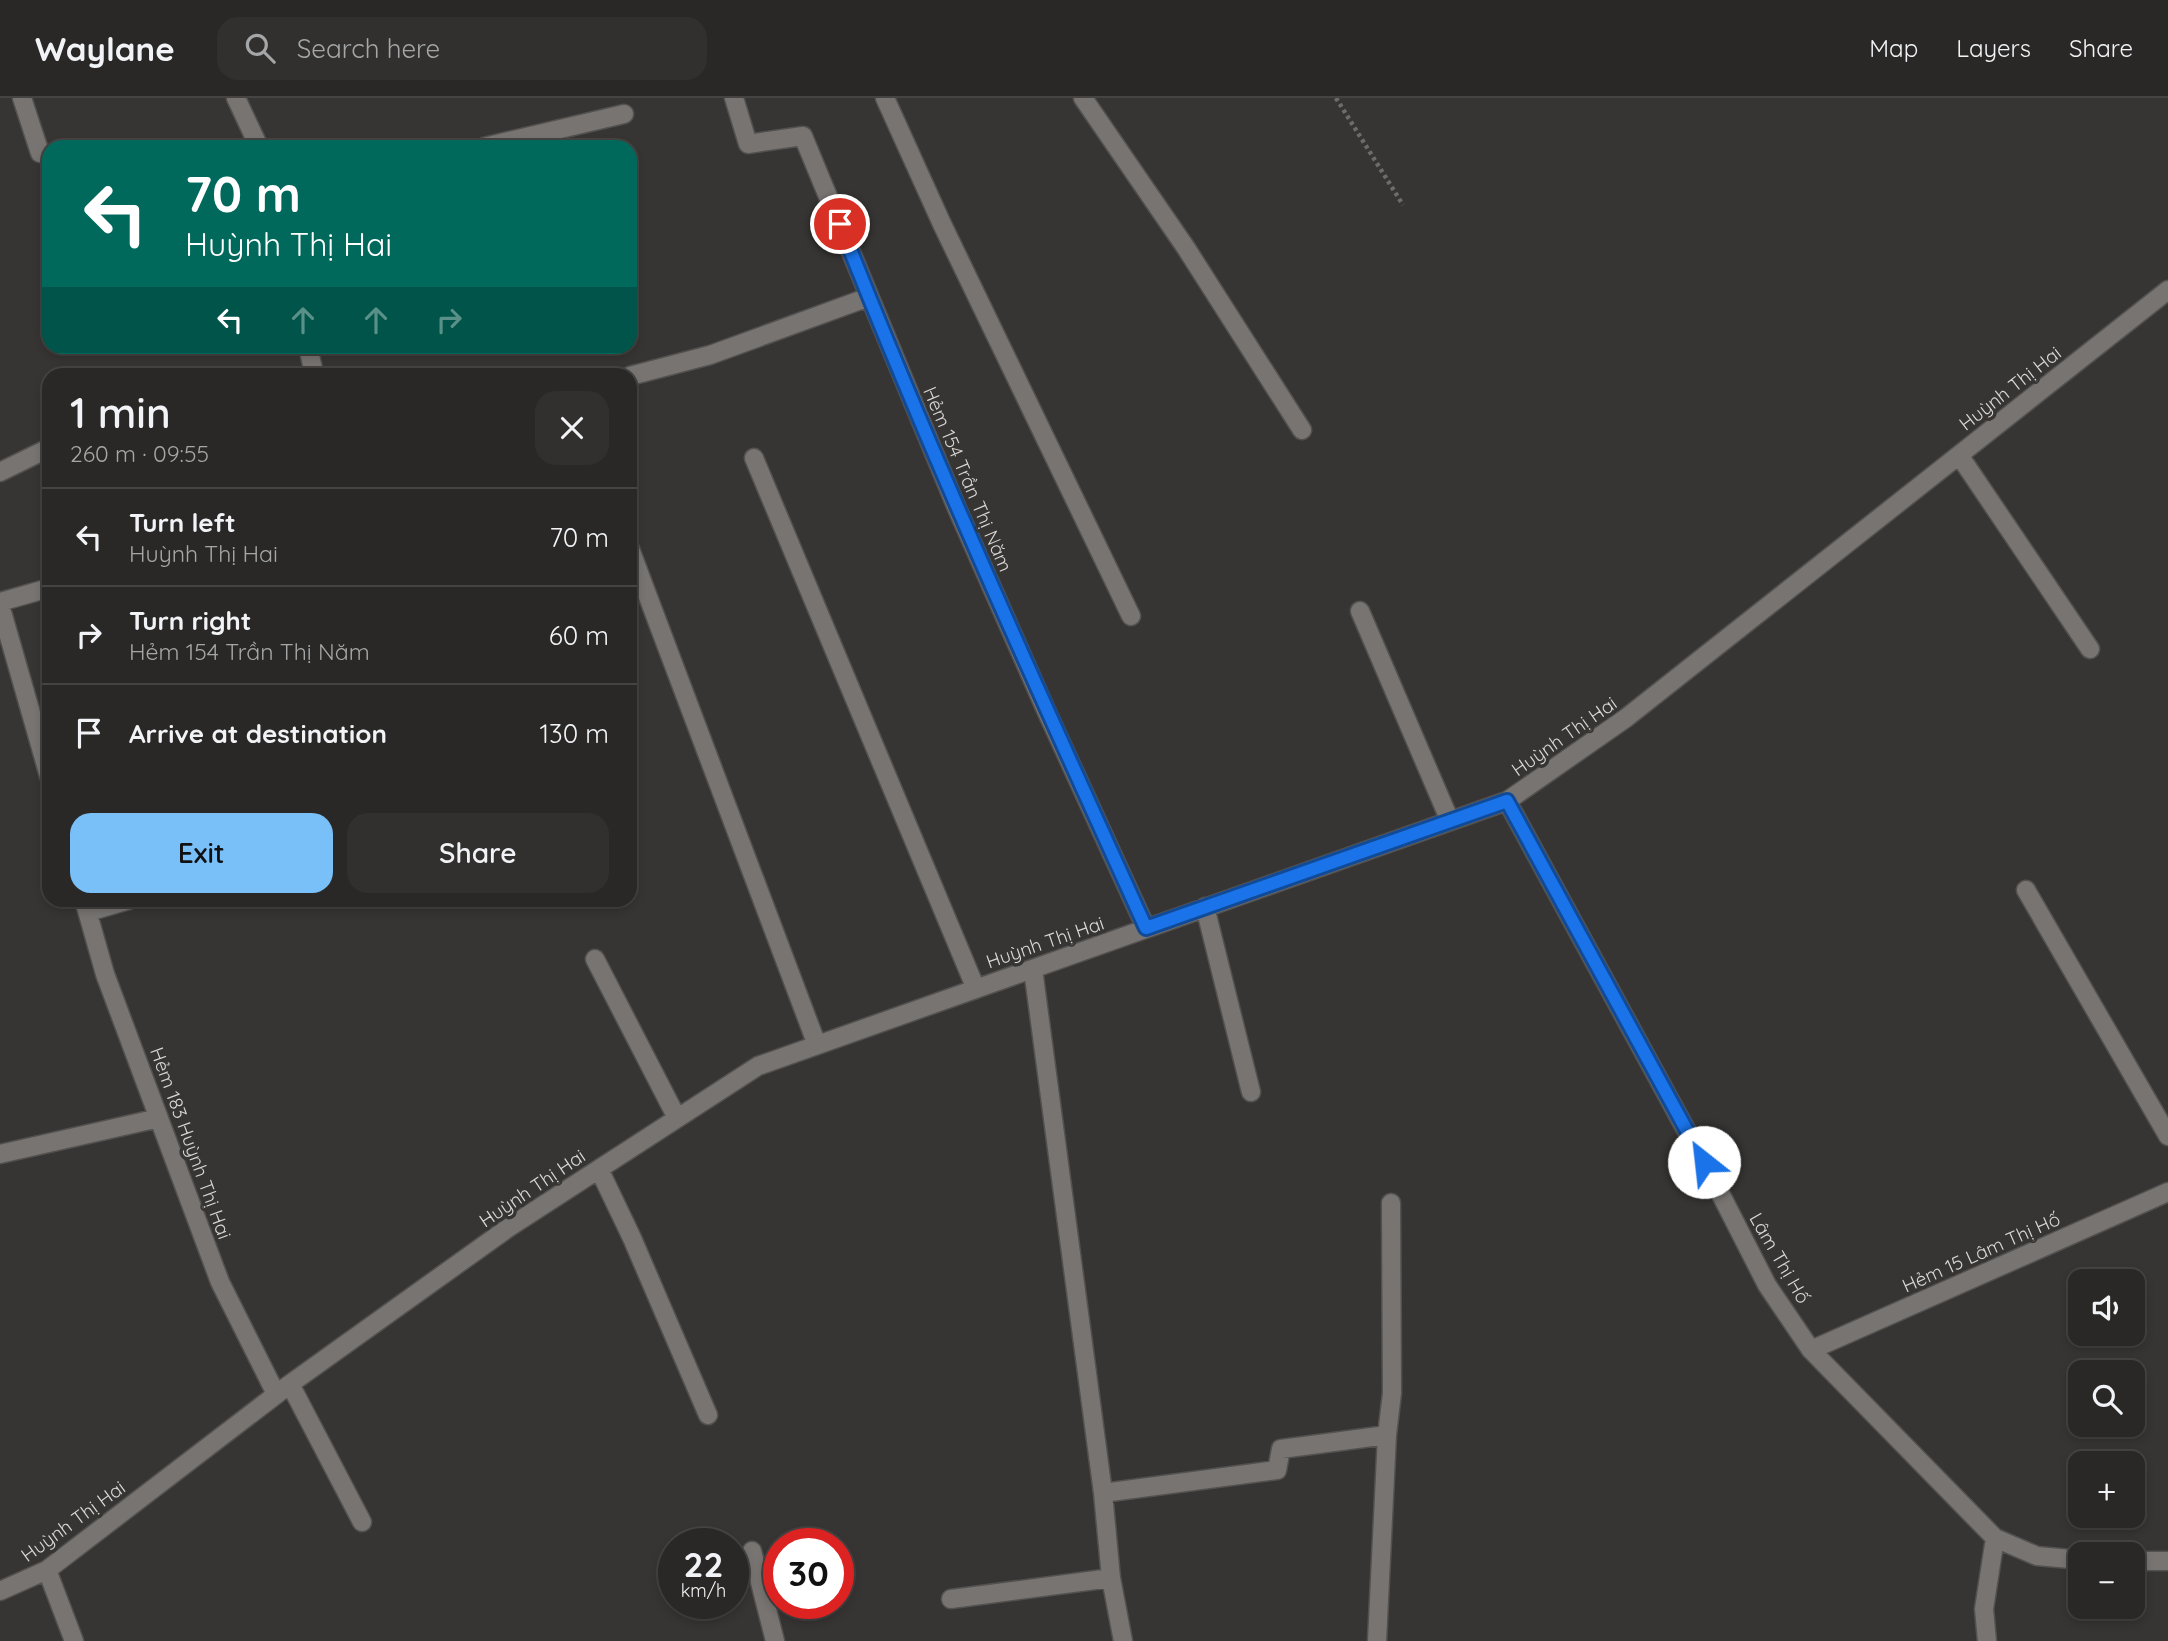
<!DOCTYPE html>
<meta charset="utf-8">
<style>
:root{--surface:#292826;--page:#31302e;--text:#f1f3f6;--muted:#a5a6a7;--line:#454443;--accent:#79bff8}
body{margin:0;font-family:Quicksand,sans-serif;background:var(--page);color:var(--text);height:100vh;display:flex;flex-direction:column;font-size:26px;white-space:nowrap}
*{box-sizing:border-box;margin:0}
p{font-size:23px;color:var(--muted)}
.icon{flex:none;width:38px;height:38px;fill:none;stroke:currentColor;stroke-width:2;stroke-linecap:round;stroke-linejoin:round}
.map{position:relative;flex:1;overflow:hidden}
.drawer{position:absolute;left:42px;top:270px;width:595px;height:539px;display:flex;flex-direction:column;background:var(--surface);border-radius:21px;box-shadow:0 4px 10px #0003,0 0 0 2px var(--line)}
.drawer>*{flex:none}
.hud{position:absolute;left:42px;top:42px;width:595px;height:214px;border-radius:21px;box-shadow:0 4px 10px #0003,0 0 0 2px var(--line);background:#00695c;color:#fff;overflow:hidden}
.fabs{position:absolute;left:2068px;top:1171px;display:grid;gap:14px}
.fabs a{display:grid;place-items:center;width:77px;height:77px;border-radius:14px;background:var(--surface);box-shadow:0 4px 10px #0003,0 0 0 2px var(--line);font-size:35px}
.speed{position:absolute;left:658px;top:1430px;display:flex;gap:14px;font-size:35px;font-weight:700;text-align:center}
.speed>*{display:grid;place-content:center;width:91px;height:91px;border-radius:50%;background:var(--surface);box-shadow:0 4px 10px #0003,0 0 0 2px var(--line);line-height:1}
.speed small{font-size:18px;font-weight:400}
.speed .limit{border:10px solid #d22;background:#fff;color:#111}
.pin{position:absolute;display:grid;place-items:center;width:60px;height:60px;color:#fff;margin:-30px;border:4px solid #fff;border-radius:50%;box-shadow:0 2px 7px #0007}
.me{position:absolute;width:77px;margin:-38px;rotate:331deg;stroke-linejoin:round;filter:drop-shadow(0 0 5px #0008)}
.turn{display:flex;align-items:center;gap:24px;height:147px;padding:0 28px;font-size:32px}
.turn .icon{width:91px;height:91px;stroke-width:2.5}
.turn b{display:block;font-size:49px;line-height:60px}
.lanes{display:flex;align-items:center;height:66px;padding:0 28px;background:#0003;justify-content:center;gap:35px;direction:ltr}
.lanes .off{opacity:.35}
.round{display:grid;place-items:center;flex:none;width:74px;height:74px;border-radius:21px;background:var(--page)}
.headline{display:flex;align-items:center;justify-content:space-between;height:119px;padding:0 28px}
h1{font-size:42px;font-weight:600;line-height:52px}
.button{display:flex;gap:14px;margin-top:auto;padding:14px 28px}
.button a{flex:1;height:80px;border-radius:21px;background:var(--accent);color:#111;font-size:28px;font-weight:600;line-height:80px;text-align:center}
.button a+a{background:var(--page);color:var(--text)}
ul{padding:0;list-style:none}
li{display:flex;align-items:center;gap:21px;height:98px;padding:0 28px;border-top:2px solid var(--line)}
li div{flex:1}
li b{display:block;font-size:26px}
li em{font-style:normal}
header{display:flex;align-items:center;gap:42px;box-sizing:border-box;height:98px;padding:0 35px;background:var(--surface);border-bottom:2px solid var(--line)}
header strong{font-size:33px}
nav{display:flex;gap:38px;margin-inline-start:auto;font-size:24px}
.search{width:490px;height:63px;background:var(--page);display:flex;align-items:center;gap:18px;box-sizing:border-box;padding:0 24px;border-radius:21px;color:var(--muted);font-size:26px}
.map>svg:first-child{display:block}
.lines{fill:none;stroke-linecap:round;stroke-linejoin:round}
.minor-casing{stroke:#53514f;stroke-width:21}
.path{stroke:#6e6c6a;stroke-width:4.5;stroke-dasharray:3.5 3.5;stroke-linecap:butt}
.minor{stroke:#777472;stroke-width:18}
.route-casing{stroke:#114b97;stroke-width:18}
.route{stroke:#1a73e8;stroke-width:12}
.labels{text-anchor:middle;stroke-width:7;stroke-linejoin:round;paint-order:stroke}
.street-label{font-size:19px;fill:#d9d8d6;stroke:#373533}
</style>
<header>
<strong>Waylane</strong>
<div class="search"><svg class="icon" aria-label="search" viewBox="0 0 24 24"><circle cx="10" cy="10" r="6"/><path d="M15 15l6 6"/></svg>Search here</div>
<nav><a>Map</a><a>Layers</a><a>Share</a></nav>
</header>
<div class="map">
<svg width="2168" height="1543" viewBox="0 0 2168 1543">
<rect width="100%" height="100%" fill="#373533"/>
<g class="lines">
<!-- minor casing -->
<g class="minor-casing">
<path id="minor" d="M 22,0 L 40,55
M 236,0 L 259,49
M 734,0 L 748,46 L 803,38 L 956,408 L 1046,612 L 1146,830
M 885,0 L 942,126 L 1131,518
M 1083,0 L 1186,150 L 1302,332
M 484,49 L 624,16
M 308,248 L 314,276
M 630,278 L 710,257 L 869,199
M 1959,357 L 2090,551
M 754,360 L 976,891
M 0,374 L 49,350
M 630,451 L 817,947
M 0,504 L 49,490
M 0,507 L 49,678
M 1360,513 L 1450,723
M 1507,703 L 1715,1085 L 1767,1187 L 1811,1252 L 1995,1440 L 2037,1458 L 2081,1462
M 2026,792 L 2168,1038
M 84,802 L 105,876 L 220,1184 L 276,1296
M 1205,809 L 1251,994
M 88,814 L 129,802
M 595,861 L 677,1020
M 1033,871 L 1103,1395 L 1277,1372 L 1281,1351 L 1387,1337
M 0,1056 L 159,1020
M 599,1071 L 632,1140 L 708,1317
M 1811,1252 L 2168,1094
M 290,1286 L 362,1424
M 752,1453 L 775,1543
M 2133,1463 L 2168,1463
M 47,1472 L 74,1543
M 1111,1480 L 1123,1543
M 0,1493 L 47,1472 L 290,1286 L 508,1130 L 758,968 L 1507,703 L 1626,620 L 2168,192
M 951,1501 L 1111,1480 L 1103,1395
M 1377,1543 L 1387,1337 L 1392,1295 L 1391,1105
M 1987,1543 L 1984,1511 L 1995,1440"/>
</g>
<!-- path -->
<path class="path" d="M 1336,0 L 1403,107"/>
<!-- minor -->
<use href="#minor" class="minor"/>
</g>
<g class="lines">
<!-- route casing -->
<g class="route-casing">
<path id="route" d="M 840,126 C 934,365 1040,597 1146,830 L 1507,703 L 1704,1064"/>
</g>
<!-- route -->
<use href="#route" class="route"/>
</g>
<g class="labels">
<!-- street labels -->
<g class="street-label">
<text transform="translate(2010 290) rotate(-38)" y="7">Huỳnh Thị Hai</text>
<text transform="translate(968 381) rotate(67)" y="7">Hẻm 154 Trần Thị Năm</text>
<text transform="translate(1564 638) rotate(-35)" y="7">Huỳnh Thị Hai</text>
<text transform="translate(1045 844) rotate(-19)" y="7">Huỳnh Thị Hai</text>
<text transform="translate(191 1045) rotate(70)" y="7">Hẻm 183 Huỳnh Thị Hai</text>
<text transform="translate(532 1090) rotate(-34)" y="7">Huỳnh Thị Hai</text>
<text transform="translate(1981 1154) rotate(-24)" y="7">Hẻm 15 Lâm Thị Hố</text>
<text transform="translate(1780 1160) rotate(60)" y="7">Lâm Thị Hố</text>
<text transform="translate(73 1423) rotate(-36)" y="7">Huỳnh Thị Hai</text>
</g>
</g>
</svg>
<div class="fabs">
<a><svg class="icon" aria-label="sound" viewBox="0 0 24 24"><path d="M4 9h4l5-4v14l-5-4H4zM17 9q2 3 0 6"/></svg></a>
<a><svg class="icon" aria-label="search" viewBox="0 0 24 24"><circle cx="10" cy="10" r="6"/><path d="M15 15l6 6"/></svg></a>
<a>+</a>
<a>−</a>
</div>
<div class="speed"><div>22<small>km/h</small></div><div class="limit">30</div></div>
<div class="pin" style="left:840px;top:126px;background:#d93025"><svg class="icon" aria-label="arrive" viewBox="0 0 24 24"><path d="M6 21V4h12l-3 4 3 4H6"/></svg></div>
<svg class="me" style="left:1704px;top:1064px" viewBox="-20 -20 40 40"><circle r="19" fill="#fff"/><path d="M0-13L10 11 0 6-10 11z" fill="#1a73e8"/></svg>
<div class="hud">
<div class="turn"><svg class="icon" aria-label="left" viewBox="0 0 24 24"><path d="M17 20v-9H6M10 6l-5 5 5 5"/></svg><div><b>70 m</b>Huỳnh Thị Hai</div></div>
<div class="lanes"><svg class="icon" aria-label="left" viewBox="0 0 24 24"><path d="M17 20v-9H6M10 6l-5 5 5 5"/></svg><svg class="icon off" aria-label="ahead" viewBox="0 0 24 24"><path d="M12 20V5M6 11l6-6 6 6"/></svg><svg class="icon off" aria-label="ahead" viewBox="0 0 24 24"><path d="M12 20V5M6 11l6-6 6 6"/></svg><svg class="icon off" aria-label="right" viewBox="0 0 24 24"><path d="M7 20v-9h11M14 6l5 5-5 5"/></svg></div>
</div>
<section class="drawer">
<div class="headline"><div><h1>1 min</h1><p>260 m · 09:55</p></div><a class="round"><svg class="icon" aria-label="close" viewBox="0 0 24 24"><path d="M6 6l12 12M18 6L6 18"/></svg></a></div>
<ul>
<li><svg class="icon" aria-label="left" viewBox="0 0 24 24"><path d="M17 20v-9H6M10 6l-5 5 5 5"/></svg><div><b>Turn left</b><p>Huỳnh Thị Hai</p></div><em>70 m</em></li>
<li><svg class="icon" aria-label="right" viewBox="0 0 24 24"><path d="M7 20v-9h11M14 6l5 5-5 5"/></svg><div><b>Turn right</b><p>Hẻm 154 Trần Thị Năm</p></div><em>60 m</em></li>
<li><svg class="icon" aria-label="arrive" viewBox="0 0 24 24"><path d="M6 21V4h12l-3 4 3 4H6"/></svg><div><b>Arrive at destination</b></div><em>130 m</em></li>
</ul>
<div class="button"><a>Exit</a><a>Share</a></div>
</section>
</div>
